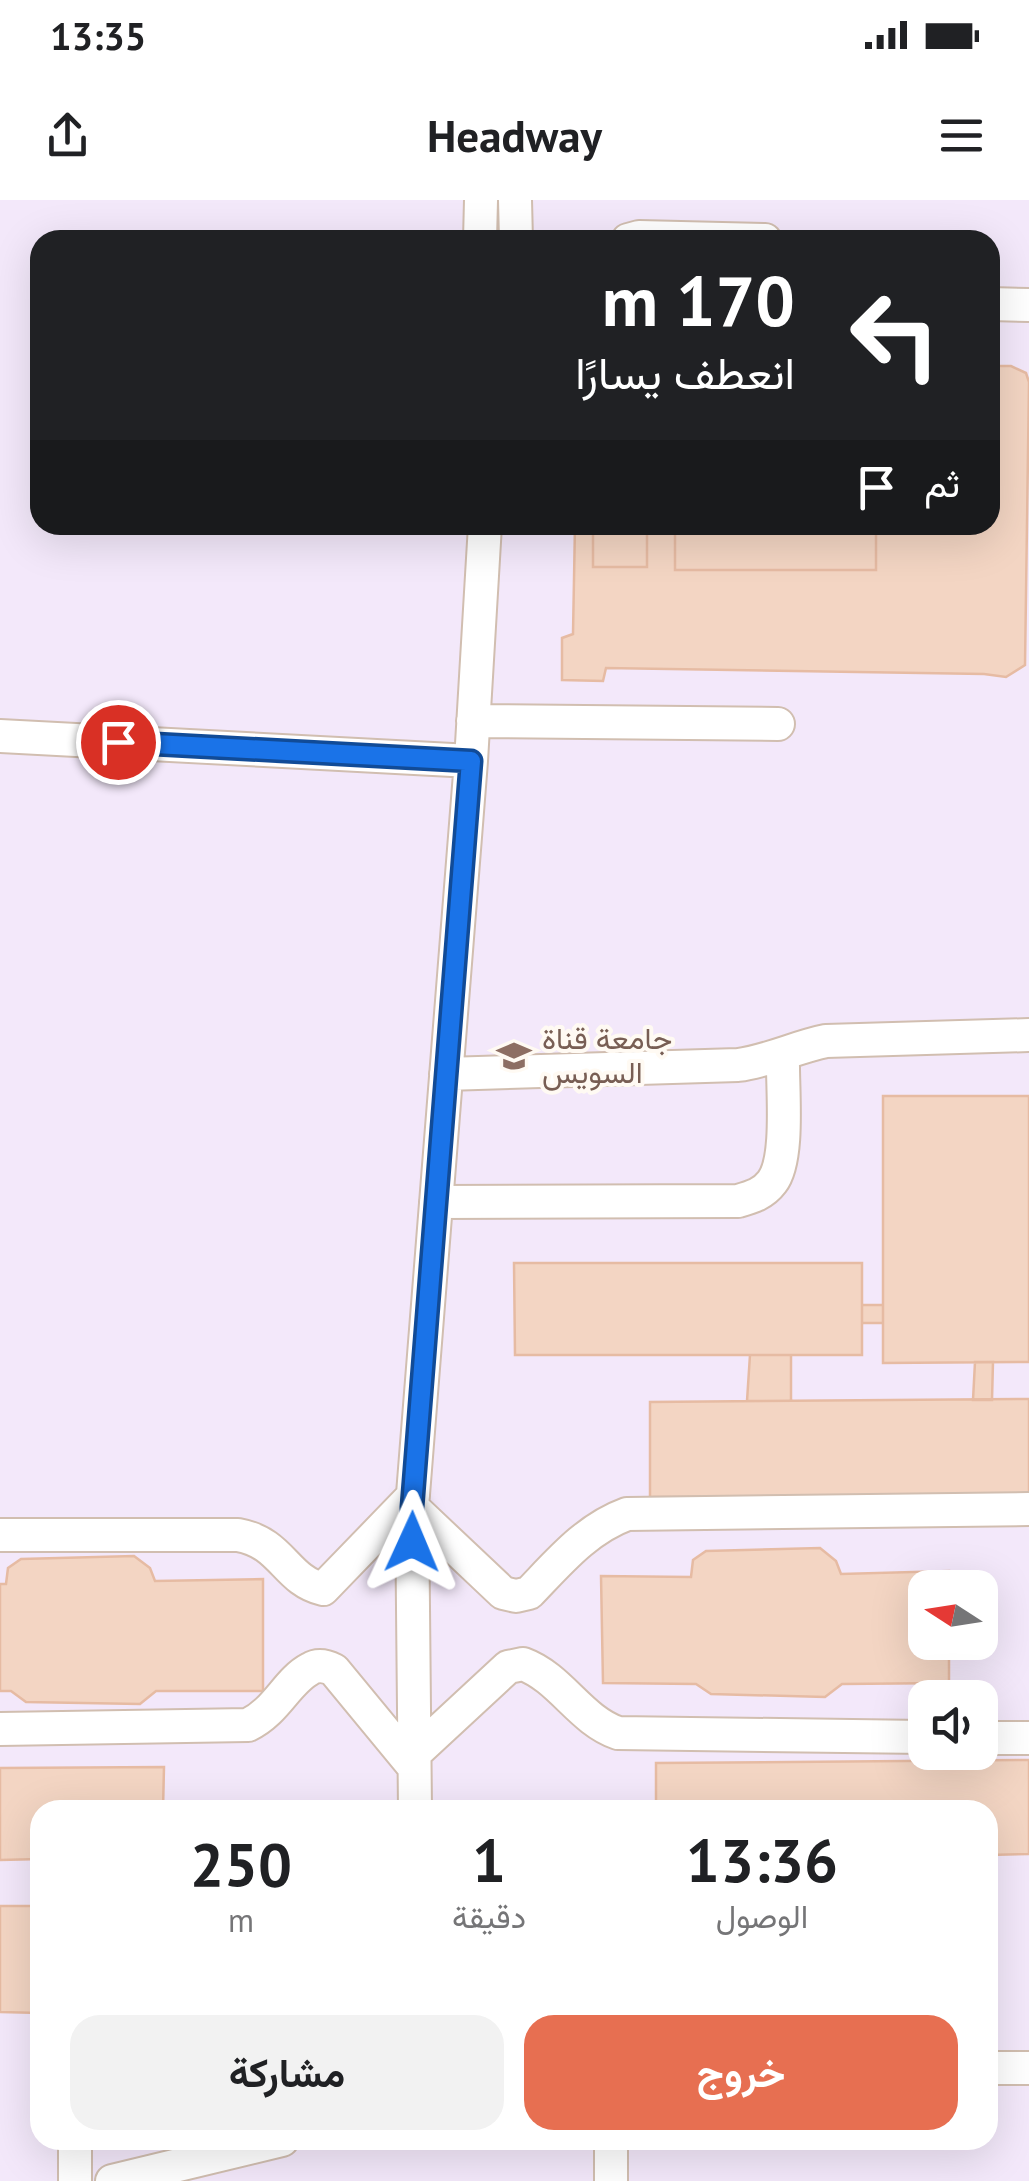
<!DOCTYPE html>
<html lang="ar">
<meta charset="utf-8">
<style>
:root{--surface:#fff;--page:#f2f2f2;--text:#202124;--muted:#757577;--accent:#e76f51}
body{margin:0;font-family:"PT Sans",Vazirmatn,sans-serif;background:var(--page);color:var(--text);direction:rtl;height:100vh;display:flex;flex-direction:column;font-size:38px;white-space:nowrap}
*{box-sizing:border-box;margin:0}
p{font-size:32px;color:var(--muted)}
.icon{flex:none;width:55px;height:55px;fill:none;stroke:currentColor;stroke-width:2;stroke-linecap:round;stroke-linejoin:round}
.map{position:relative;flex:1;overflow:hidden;direction:ltr}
.panel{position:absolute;left:30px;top:1600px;width:968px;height:350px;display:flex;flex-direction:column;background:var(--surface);border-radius:30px;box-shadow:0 10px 40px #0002;direction:rtl}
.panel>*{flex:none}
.guide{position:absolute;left:30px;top:30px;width:970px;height:305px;border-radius:30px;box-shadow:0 10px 40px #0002;direction:rtl;background:#202124;color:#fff;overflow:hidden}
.needle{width:65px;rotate:282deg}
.tools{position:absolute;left:908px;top:1370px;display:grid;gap:20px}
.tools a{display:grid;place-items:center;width:90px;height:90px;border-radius:20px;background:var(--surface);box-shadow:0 10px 40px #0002;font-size:50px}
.pin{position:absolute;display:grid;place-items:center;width:85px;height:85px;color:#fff;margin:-42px;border:5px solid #fff;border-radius:50%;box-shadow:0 2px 10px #0007}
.me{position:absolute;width:110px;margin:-55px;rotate:1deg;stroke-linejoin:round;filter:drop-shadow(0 0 8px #0008)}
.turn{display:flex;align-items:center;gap:35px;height:210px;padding:0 40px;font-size:45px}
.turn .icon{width:130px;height:130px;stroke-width:2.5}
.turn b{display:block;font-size:70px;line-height:85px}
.then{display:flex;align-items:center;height:95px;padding:0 40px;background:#0003;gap:20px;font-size:38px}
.eta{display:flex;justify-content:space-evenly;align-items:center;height:170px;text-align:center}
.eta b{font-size:60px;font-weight:700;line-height:70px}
.cta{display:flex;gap:20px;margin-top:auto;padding:20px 40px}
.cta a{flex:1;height:115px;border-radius:30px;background:var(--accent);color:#fff;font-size:40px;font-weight:700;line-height:115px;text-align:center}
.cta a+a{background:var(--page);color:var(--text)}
.status{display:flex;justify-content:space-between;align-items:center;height:70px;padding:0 50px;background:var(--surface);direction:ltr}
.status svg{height:28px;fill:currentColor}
header{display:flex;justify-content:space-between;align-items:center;height:130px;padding:0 40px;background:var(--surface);font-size:45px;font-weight:700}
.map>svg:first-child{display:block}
.education{fill:#f3e8fa;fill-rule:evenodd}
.building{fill:#f3d5c3;stroke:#e6bba3;stroke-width:2.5}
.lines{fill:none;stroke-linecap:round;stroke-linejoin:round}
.minor-casing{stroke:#d1beb0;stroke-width:36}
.minor{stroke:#fff;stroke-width:32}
.route-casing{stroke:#114b97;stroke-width:25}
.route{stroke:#1a73e8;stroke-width:18}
.labels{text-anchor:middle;stroke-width:8;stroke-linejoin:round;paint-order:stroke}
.education-label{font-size:30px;fill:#785e54;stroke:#fffaf3;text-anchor:start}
</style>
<div class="status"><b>13:35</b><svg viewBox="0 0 49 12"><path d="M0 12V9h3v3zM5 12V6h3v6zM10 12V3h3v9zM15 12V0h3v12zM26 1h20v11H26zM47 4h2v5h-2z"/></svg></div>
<header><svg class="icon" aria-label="menu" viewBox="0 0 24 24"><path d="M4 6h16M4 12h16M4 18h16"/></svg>Headway<svg class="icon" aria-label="share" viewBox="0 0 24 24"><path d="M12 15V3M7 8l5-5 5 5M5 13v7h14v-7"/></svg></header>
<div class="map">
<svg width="1029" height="1981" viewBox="0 0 1029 1981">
<rect width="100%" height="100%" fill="#fdf6ec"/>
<!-- education -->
<path class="education" d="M 0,0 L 1029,0 L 1029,1981 L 0,1981 ZM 40,40 L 990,40 L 990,325 L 40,325 ZM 925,1388 L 980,1388 L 980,1442 L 925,1442 ZM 925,1498 L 980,1498 L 980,1552 L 925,1552 ZM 40,1610 L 988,1610 L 988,1940 L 40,1940 Z"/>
<!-- building -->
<path class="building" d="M 990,166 L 1011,166 L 1026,173 L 1029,182 L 1025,465 L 1006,477 L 984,474 L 606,468 L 603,481 L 562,480 L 562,438 L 573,434 L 575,325 L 593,325 L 593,367 L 647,367 L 647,325 L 675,325 L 675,370 L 876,370 L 876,325 L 990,325 Z
M 990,166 L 1011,166 L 1026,173 L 1029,182 L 1025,465 L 1006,477 L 984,474 L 606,468 L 603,481 L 562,480 L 562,438 L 573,434 L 575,325 L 990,325 Z
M 883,896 L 1029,896 L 1029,1162 L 883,1163 Z
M 514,1063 L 862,1063 L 862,1155 L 515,1155 Z
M 862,1105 L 883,1105 L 883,1123 L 862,1123 Z
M 750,1155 L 791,1155 L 791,1201 L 747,1201 Z
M 975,1162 L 993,1162 L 992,1200 L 973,1200 Z
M 1029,1199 L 1029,1295 L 650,1297 L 650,1202 Z
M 820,1348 L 836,1361 L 841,1374 L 949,1371 L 949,1388 L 925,1388 L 925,1442 L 949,1442 L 949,1483 L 842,1484 L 825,1497 L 711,1494 L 696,1484 L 603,1483 L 601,1376 L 691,1377 L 693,1360 L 706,1351 Z
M 134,1356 L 150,1368 L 155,1381 L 263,1379 L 263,1491 L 156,1491 L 140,1504 L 26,1502 L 11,1491 L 0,1491 L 0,1384 L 6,1384 L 8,1368 L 21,1359 Z
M 1029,1560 L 1029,1654 L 988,1655 L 988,1610 L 656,1610 L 656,1563 Z
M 164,1567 L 163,1610 L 40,1610 L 40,1659 L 0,1660 L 0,1568 Z
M 0,1706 L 40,1706 L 40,1813 L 0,1812 Z"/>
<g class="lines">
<!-- minor casing -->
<g class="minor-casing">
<path id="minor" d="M 515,0 L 516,40
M 480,40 L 481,0
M 628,40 L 639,37 L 765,40
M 990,104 L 1029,105
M 473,521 L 778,524
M 0,536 L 471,561
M 446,874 L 738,865 C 769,861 796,847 826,841 L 1029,835
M 436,1002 L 738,1001 C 752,997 763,994 772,982 C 790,959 782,886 783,856
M 412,1307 L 503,1393 L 516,1396 L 529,1393 C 559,1362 586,1329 627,1314 L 1029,1309
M 0,1335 L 238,1335 C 283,1343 285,1380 323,1389 L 413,1296
M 0,1529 L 248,1525 C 277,1511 287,1481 310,1469 C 318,1464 326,1466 334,1470 L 414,1567
M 980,1538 L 1029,1538
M 413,1555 L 508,1467 L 523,1464 C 561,1478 580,1520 618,1533 L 925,1537
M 415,1610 L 412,1307 L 471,561 L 485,325
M 988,1868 L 1029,1868
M 611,1940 L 611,1981
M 75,1981 L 75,1940
M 112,1981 L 282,1940"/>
</g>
<!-- minor -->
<use href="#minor" class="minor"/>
</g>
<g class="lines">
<!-- route casing -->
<g class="route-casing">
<path id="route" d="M 118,542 L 471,561 L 412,1307 L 412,1342"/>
</g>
<!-- route -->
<use href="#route" class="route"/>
</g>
<!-- icons -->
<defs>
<g id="university-bare" transform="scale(2.7)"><path d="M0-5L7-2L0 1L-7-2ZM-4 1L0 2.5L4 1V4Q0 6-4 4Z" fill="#8d6e63" stroke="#fffaf3" stroke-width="2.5" paint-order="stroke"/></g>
</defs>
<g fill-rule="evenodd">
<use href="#university-bare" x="514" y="856"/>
</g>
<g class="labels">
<!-- education labels -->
<g class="education-label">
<text x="542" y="849">جامعة قناة<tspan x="542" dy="34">السويس</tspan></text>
</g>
</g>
</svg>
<div class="tools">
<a><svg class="needle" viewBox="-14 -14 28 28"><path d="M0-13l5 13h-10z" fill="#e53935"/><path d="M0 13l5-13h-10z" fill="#757577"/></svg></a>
<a><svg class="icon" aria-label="sound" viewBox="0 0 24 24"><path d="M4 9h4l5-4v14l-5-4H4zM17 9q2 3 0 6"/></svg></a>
</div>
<div class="pin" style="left:118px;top:542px;background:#d93025"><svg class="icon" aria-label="arrive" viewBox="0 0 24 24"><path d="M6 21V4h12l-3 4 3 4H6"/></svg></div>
<svg class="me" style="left:412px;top:1342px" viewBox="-20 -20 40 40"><path d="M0-17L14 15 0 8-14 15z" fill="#1a73e8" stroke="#fff" stroke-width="4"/></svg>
<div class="guide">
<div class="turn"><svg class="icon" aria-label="left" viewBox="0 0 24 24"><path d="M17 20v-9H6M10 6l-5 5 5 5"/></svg><div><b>170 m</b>انعطف يسارًا</div></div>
<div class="then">ثم<svg class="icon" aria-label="arrive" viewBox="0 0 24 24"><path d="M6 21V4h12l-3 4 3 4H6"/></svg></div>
</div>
<section class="panel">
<div class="eta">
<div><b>13:36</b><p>الوصول</p></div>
<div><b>1</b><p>دقيقة</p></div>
<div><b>250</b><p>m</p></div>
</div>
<div class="cta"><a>خروج</a><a>مشاركة</a></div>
</section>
</div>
